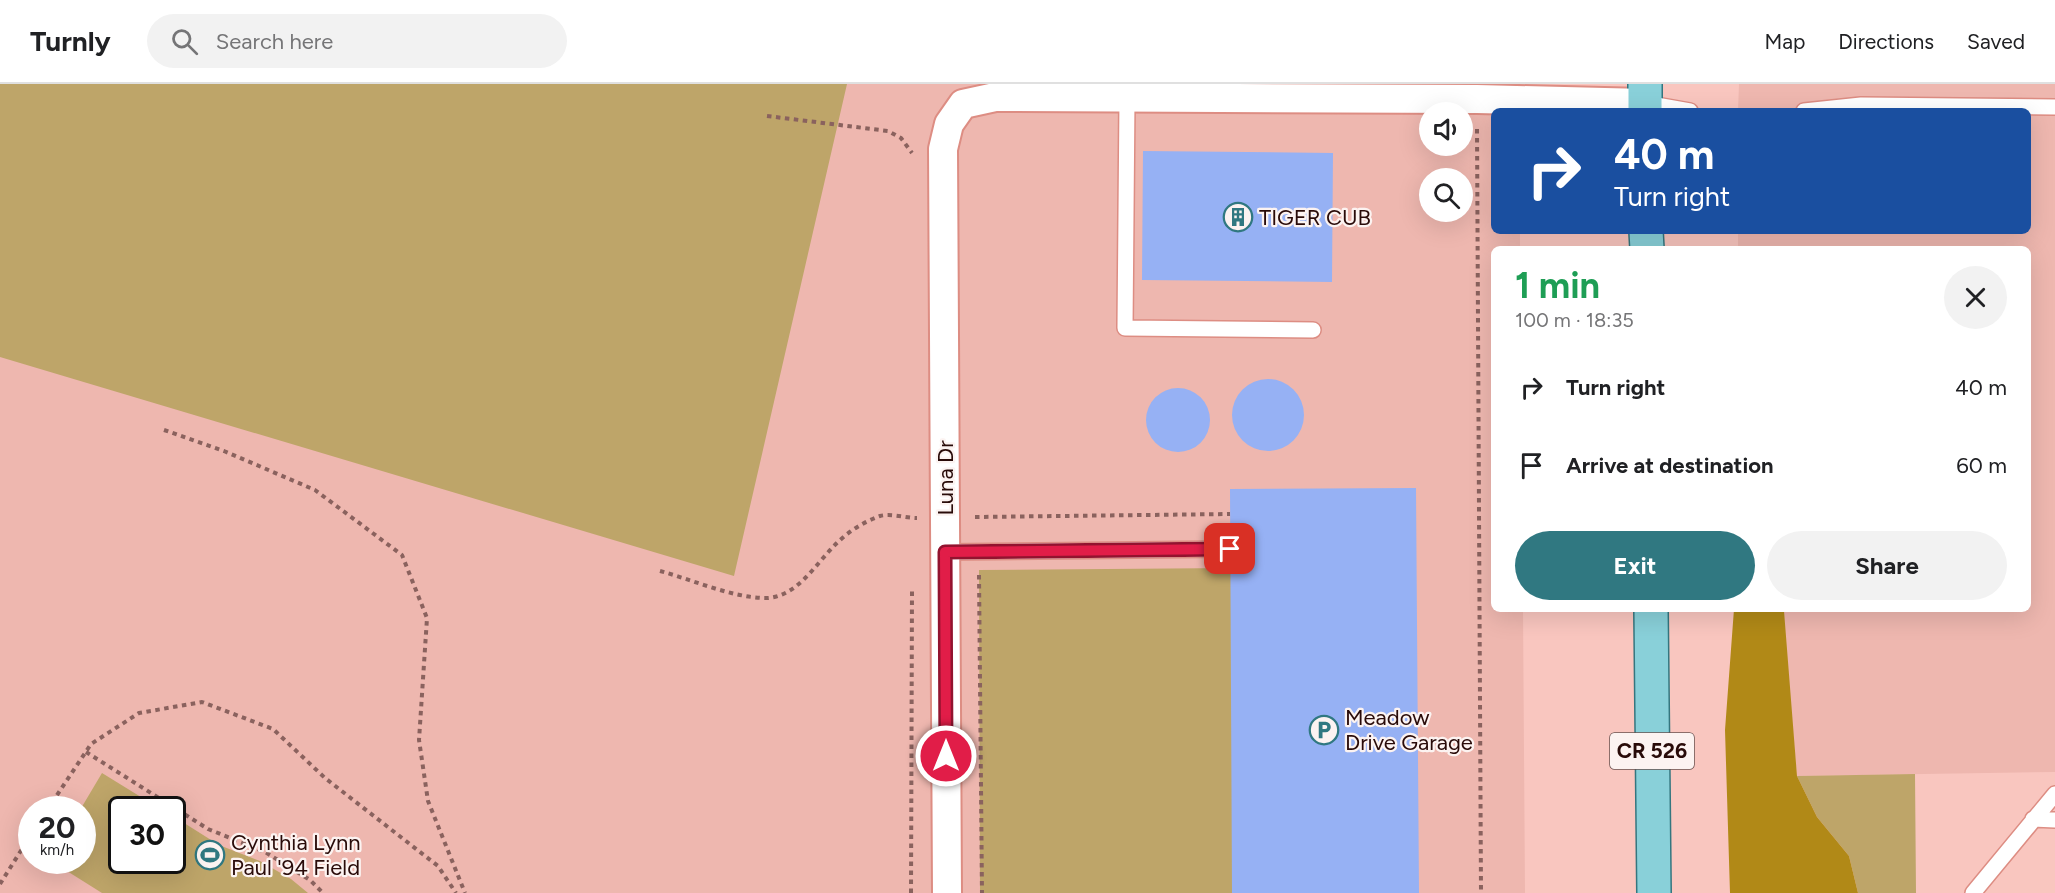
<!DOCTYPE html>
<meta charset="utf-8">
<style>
:root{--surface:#fff;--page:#f2f2f2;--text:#202124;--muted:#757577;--line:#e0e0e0;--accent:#307881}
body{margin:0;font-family:Figtree,sans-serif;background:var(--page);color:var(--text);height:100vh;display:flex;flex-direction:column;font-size:22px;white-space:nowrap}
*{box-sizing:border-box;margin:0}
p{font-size:20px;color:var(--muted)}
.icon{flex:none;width:33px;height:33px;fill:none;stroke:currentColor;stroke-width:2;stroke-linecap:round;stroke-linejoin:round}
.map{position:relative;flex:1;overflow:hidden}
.panel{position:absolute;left:1491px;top:162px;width:540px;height:366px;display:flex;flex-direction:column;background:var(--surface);border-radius:9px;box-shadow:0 6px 24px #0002}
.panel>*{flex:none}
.hud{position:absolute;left:1491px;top:24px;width:540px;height:126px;border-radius:9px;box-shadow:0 6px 24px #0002;background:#1a4fa0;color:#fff;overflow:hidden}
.buttons{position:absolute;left:1419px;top:18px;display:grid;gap:12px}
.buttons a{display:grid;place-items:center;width:54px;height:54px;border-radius:50%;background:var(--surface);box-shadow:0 6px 24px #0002;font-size:30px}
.speed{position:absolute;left:18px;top:712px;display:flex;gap:12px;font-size:30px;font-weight:700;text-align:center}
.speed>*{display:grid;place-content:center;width:78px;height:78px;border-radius:50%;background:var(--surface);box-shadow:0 6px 24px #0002;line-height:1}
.speed small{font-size:15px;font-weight:400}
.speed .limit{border:3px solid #111;border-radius:9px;background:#fff;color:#111}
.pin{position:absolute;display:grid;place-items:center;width:51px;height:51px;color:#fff;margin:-26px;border-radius:12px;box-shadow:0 3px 9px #0006}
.me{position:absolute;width:66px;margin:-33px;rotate:0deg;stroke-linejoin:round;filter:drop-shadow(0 0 4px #0008)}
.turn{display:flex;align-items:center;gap:21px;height:126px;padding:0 24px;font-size:27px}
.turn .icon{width:78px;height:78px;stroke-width:2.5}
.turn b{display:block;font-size:42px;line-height:51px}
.round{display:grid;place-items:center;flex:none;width:63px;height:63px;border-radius:32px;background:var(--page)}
.headline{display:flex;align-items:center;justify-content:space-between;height:102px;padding:0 24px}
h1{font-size:36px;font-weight:700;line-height:45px;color:#1e9e55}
.primary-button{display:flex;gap:12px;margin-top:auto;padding:12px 24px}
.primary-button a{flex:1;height:69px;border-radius:36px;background:var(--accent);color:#fff;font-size:24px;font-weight:700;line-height:69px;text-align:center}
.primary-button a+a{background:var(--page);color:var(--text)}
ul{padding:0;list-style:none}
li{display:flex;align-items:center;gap:18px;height:78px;padding:0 24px}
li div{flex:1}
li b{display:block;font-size:22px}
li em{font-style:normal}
header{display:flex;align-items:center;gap:36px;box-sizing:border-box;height:84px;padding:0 30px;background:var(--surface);border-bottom:2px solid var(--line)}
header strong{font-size:28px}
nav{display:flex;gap:33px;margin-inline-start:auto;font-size:21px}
.search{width:420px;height:54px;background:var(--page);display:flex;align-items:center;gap:15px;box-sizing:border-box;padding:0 21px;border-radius:33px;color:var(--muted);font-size:22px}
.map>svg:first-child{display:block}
.built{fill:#eeb7af;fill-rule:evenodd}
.green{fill:#bea569}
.forest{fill:#b18917}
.building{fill:#96b1f4}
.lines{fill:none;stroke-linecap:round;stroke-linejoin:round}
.service-casing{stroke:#dd8d83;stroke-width:18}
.minor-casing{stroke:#dd8d83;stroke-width:32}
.primary-casing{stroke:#34767f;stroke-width:36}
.path{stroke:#8a625e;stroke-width:4;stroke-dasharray:4.5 4.5;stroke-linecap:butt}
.service{stroke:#fff;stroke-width:15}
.minor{stroke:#fff;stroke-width:28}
.primary{stroke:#89d0d9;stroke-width:33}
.route-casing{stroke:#92132f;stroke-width:15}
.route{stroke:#e11d48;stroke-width:10}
.labels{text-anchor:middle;stroke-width:4.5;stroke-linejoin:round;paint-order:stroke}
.shield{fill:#fcf3f1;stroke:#68514f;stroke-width:1.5}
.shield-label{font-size:21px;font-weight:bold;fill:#290b09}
.poi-label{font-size:22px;fill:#290b09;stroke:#fcf3f1;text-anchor:start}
.street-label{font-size:22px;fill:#290b09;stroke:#fcf3f1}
</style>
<header>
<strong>Turnly</strong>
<div class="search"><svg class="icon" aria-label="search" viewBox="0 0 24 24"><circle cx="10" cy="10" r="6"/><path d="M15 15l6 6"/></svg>Search here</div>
<nav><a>Map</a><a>Directions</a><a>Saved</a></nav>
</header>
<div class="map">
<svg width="2055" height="809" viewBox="0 0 2055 809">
<rect width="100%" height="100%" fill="#f9c6bf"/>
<!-- built -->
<path class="built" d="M 0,0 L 1519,0 L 1520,27 L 1494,27 L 1494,147 L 1520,147 L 1520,165 L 1494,165 L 1494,525 L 1523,525 L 1525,809 L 0,809 ZM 1430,28 L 1462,28 L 1462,62 L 1430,62 ZM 1430,94 L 1462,94 L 1462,128 L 1430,128 ZM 32,726 L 82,726 L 82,777 L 32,777 ZM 122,726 L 172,726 L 172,777 L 122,777 Z
M 1739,0 L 2055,0 L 2055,688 L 1797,692 L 1782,525 L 2028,525 L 2028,165 L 1738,165 L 1738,147 L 2028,147 L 2028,27 L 1738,27 Z"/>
<!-- green -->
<path class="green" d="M 0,0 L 847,0 L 734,492 L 0,273 Z
M 1231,484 L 1233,809 L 980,809 L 979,486 Z
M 102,689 L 162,726 L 122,726 L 122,777 L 172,777 L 173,732 L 219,761 L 260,777 L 291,795 L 308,809 L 102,809 L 51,777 L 82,777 L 82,726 L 80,726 Z
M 1915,690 L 1916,809 L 1858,809 L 1849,772 L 1817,733 L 1797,692 Z"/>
<!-- forest -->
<path class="forest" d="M 1734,525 L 1782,525 L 1784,527 L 1797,692 L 1817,733 L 1849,772 L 1858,809 L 1730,809 L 1725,646 Z"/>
<!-- building -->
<path class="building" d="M 1143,67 L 1333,69 L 1332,198 L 1142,196 Z
M1232 331a36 36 0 1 1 72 0a36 36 0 1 1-72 0Z
M1146 336a32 32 0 1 1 64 0a32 32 0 1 1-64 0Z
M 1416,404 L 1419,809 L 1232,809 L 1230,405 Z"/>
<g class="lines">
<!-- service casing -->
<g class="service-casing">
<path id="service" d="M 1127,15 L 1125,244 L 1313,246
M 1645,19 L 1690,27
M 1804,27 L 1861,21 L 2055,23
M 945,468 L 1230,465
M 2033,735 L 2055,736
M 1973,809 L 2055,710"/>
</g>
<!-- minor casing -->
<g class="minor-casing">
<path id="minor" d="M 947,809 L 943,65 L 949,40 L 963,20 L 995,13 L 1477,15 L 1645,19"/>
</g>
<!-- primary casing -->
<g class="primary-casing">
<path id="primary" d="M 1645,0 L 1645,27
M 1646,147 L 1647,165
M 1651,525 L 1654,809"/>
</g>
<!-- path -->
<path class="path" d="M 767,32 L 888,47 L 901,54 L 912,69
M 1477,45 L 1481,809
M 164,346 L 224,367 L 315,406 L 402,471 L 427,534 L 419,656 L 428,717 L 465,809
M 975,433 L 1230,430
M 660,487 C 693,496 728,512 762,514 C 795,516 814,482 834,462 C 846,449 863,438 880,432 C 891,429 905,434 917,434
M 979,491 L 982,809
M 86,668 L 208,745 L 265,768 L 310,796 L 323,809
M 47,726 L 91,660 L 139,629 L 202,618 L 273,645 L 325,694 L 438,782 L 456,809
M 0,800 L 32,749
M 911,809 L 912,504"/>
<!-- service -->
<use href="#service" class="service"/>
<!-- minor -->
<use href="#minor" class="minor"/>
<!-- primary -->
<use href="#primary" class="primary"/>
</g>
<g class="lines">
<!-- route casing -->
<g class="route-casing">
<path id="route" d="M 946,672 L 945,468 L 1230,465"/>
</g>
<!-- route -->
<use href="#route" class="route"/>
</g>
<!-- icons -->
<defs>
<g id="building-ring" transform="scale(1.5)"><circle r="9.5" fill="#fcf3f1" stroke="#307881" stroke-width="1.5"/><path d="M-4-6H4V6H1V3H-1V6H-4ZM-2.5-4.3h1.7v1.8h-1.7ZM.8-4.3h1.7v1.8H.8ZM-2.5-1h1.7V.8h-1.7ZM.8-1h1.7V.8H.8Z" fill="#307881"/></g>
<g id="parking-ring" transform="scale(1.5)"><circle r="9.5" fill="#fcf3f1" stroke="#307881" stroke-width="1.5"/><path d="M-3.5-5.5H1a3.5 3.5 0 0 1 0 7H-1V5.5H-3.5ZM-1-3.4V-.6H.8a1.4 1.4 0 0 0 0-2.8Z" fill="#307881"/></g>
<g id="stadium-ring" transform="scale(1.5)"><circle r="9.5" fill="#fcf3f1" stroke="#307881" stroke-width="1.5"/><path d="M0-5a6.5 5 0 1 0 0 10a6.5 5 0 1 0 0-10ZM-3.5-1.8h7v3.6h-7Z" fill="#307881"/></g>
</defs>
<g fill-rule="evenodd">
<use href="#building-ring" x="1238" y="133"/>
<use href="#parking-ring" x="1324" y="646"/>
<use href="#stadium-ring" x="210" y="771"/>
</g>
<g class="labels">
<!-- shield labels -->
<rect class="shield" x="1610" y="649" width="84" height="36" rx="4.5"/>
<g class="shield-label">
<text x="1652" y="674">CR 526</text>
</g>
<!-- poi labels -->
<g class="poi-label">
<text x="1259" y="141">TIGER CUB</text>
<text x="1345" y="641">Meadow<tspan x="1345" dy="25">Drive Garage</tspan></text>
<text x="231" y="766">Cynthia Lynn<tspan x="231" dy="25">Paul '94 Field</tspan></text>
</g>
<!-- street labels -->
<g class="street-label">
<text transform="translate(945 394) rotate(-90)" y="8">Luna Dr</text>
</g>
</g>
</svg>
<div class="buttons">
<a><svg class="icon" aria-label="sound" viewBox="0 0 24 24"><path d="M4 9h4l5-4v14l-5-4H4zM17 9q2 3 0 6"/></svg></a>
<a><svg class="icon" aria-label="search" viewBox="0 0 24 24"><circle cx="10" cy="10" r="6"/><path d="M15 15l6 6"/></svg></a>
</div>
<div class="speed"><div>20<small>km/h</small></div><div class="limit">30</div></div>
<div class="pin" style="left:1230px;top:465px;background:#d93025"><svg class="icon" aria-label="arrive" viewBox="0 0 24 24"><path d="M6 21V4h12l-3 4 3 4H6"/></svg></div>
<svg class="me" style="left:946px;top:672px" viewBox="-20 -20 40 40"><circle r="17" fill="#e11d48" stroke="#fff" stroke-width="3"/><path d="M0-11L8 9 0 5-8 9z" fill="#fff"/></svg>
<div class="hud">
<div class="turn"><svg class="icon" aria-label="right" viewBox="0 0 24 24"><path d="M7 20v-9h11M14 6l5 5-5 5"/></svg><div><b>40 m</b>Turn right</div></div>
</div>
<section class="panel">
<div class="headline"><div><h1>1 min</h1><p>100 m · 18:35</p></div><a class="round"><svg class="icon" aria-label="close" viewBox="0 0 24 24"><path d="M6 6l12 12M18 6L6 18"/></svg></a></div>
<ul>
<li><svg class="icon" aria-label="right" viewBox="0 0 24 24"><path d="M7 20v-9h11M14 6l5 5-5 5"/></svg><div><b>Turn right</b></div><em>40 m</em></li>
<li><svg class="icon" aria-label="arrive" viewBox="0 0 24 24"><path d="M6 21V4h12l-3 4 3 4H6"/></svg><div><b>Arrive at destination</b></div><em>60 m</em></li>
</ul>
<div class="primary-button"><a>Exit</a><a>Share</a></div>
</section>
</div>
